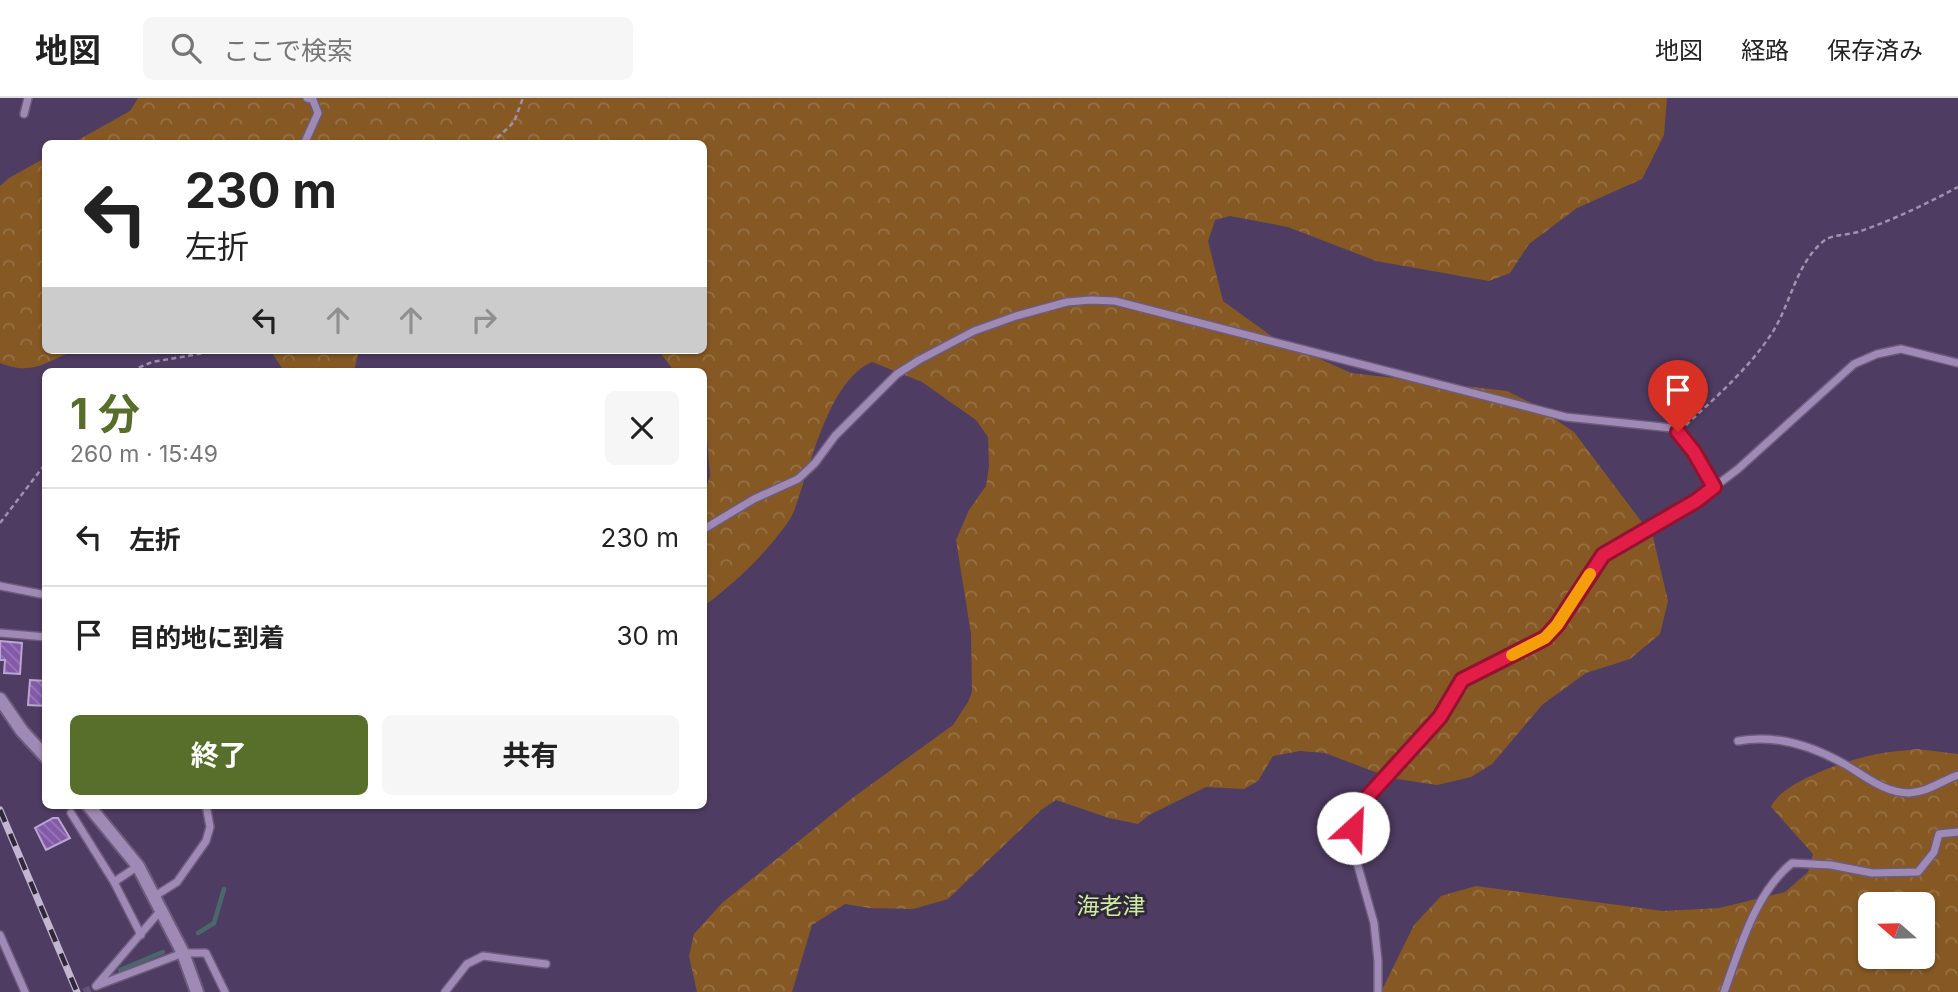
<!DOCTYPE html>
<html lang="ja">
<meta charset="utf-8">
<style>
:root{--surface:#fff;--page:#f6f6f6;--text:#222;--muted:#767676;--line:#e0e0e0;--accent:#586e2b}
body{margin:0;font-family:Inter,"Noto Sans JP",sans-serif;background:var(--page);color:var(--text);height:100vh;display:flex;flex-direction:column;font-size:26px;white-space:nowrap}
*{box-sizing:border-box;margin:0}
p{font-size:23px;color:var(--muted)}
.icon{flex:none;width:38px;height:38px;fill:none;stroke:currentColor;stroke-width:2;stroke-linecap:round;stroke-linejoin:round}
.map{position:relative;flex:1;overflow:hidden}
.side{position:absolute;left:42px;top:270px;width:665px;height:441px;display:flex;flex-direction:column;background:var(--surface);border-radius:10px;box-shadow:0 2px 5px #0004}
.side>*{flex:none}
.guide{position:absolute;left:42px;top:42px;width:665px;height:214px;border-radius:10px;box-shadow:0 2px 5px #0004;background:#fff;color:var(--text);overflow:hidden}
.needle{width:46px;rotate:290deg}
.fabs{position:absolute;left:1858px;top:794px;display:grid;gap:14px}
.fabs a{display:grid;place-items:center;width:77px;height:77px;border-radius:10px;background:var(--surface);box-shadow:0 2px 5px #0004;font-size:35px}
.pin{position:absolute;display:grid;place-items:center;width:60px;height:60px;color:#fff;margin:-72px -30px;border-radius:50% 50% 50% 0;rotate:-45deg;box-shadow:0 0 7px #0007}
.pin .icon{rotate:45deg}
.me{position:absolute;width:77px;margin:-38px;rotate:25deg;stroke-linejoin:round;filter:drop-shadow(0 0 5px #0008)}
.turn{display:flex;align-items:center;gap:24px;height:147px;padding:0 28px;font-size:32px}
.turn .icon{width:91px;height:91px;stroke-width:2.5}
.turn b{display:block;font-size:49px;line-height:60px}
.lanes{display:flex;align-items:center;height:66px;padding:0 28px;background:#0003;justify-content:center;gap:35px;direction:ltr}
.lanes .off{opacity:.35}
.round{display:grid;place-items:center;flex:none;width:74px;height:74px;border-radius:10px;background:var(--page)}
.overview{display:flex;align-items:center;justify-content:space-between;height:119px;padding:0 28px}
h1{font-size:42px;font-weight:700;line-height:52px;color:var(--accent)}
.primary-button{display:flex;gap:14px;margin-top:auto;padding:14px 28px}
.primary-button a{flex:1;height:80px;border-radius:10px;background:var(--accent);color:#fff;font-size:28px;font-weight:700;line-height:80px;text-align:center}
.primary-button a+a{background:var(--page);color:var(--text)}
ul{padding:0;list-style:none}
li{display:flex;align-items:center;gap:21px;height:98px;padding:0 28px;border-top:2px solid var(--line)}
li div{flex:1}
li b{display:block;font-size:26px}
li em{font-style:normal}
header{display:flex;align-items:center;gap:42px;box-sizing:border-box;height:98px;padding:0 35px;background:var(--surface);border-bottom:2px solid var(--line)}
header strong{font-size:33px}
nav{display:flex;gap:38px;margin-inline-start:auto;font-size:24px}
.search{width:490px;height:63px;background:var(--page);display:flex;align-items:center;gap:18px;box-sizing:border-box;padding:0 24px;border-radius:10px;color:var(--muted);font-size:26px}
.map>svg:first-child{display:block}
.forest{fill:url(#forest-crowns);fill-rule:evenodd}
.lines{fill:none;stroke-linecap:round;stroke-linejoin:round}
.stream{stroke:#4a686c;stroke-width:4.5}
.building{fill:url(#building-back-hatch);stroke:#bba5d2;stroke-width:2}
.minor-tunnel{stroke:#665578;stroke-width:7;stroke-dasharray:7 3.5;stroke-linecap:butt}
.minor-casing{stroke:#6c5b7b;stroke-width:10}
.tertiary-casing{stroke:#6c5b7b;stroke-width:16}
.path{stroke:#a091af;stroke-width:2.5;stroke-dasharray:5 3.5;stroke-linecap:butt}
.minor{stroke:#9f8ab5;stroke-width:7}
.tertiary{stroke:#9f8ab5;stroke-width:12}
.rail-casing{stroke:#c3b6d1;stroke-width:7}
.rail{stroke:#302839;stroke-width:4.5;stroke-dasharray:13;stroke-linecap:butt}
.route-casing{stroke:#92132f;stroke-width:18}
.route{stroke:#e11d48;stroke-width:12}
.slow{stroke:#f59e0b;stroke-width:12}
.labels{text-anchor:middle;stroke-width:6;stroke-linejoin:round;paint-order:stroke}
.quarter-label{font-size:23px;fill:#cdeba3;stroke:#302839}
</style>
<header>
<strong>地図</strong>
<div class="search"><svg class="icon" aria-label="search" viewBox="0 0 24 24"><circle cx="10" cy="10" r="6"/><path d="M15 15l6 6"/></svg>ここで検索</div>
<nav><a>地図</a><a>経路</a><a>保存済み</a></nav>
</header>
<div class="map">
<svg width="1958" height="894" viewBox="0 0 1958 894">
<defs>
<pattern id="forest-crowns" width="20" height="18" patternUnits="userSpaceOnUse" patternTransform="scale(1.75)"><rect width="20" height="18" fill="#865924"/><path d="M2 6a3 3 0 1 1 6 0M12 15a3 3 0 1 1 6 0" fill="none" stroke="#977145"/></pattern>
<pattern id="building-back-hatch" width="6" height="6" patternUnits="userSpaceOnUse" patternTransform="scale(1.75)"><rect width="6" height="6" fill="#825aa7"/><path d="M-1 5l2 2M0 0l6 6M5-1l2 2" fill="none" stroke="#9a79b8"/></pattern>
</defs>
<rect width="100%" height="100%" fill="#4f3c62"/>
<!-- forest -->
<path class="forest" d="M 138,0 L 1667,0 L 1664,37 L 1642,81 L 1577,110 L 1529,146 L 1510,175 L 1489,183 L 1376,163 L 1288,129 L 1230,118 L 1215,122 L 1208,143 L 1223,203 L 1274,240 L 1351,275 L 1507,293 L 1531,305 L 1574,334 L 1653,439 L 1668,503 L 1660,536 L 1630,561 L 1586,575 L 1543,606 L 1492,666 L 1471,679 L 1437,687 L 1391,680 L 1325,655 L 1300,653 L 1273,658 L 1258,683 L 1244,691 L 1206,689 L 1149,717 L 1138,726 L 1109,720 L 1056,702 L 1041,712 L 948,801 L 913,811 L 869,810 L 845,806 L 812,827 L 792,894 L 697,894 L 689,858 L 694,836 L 722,805 L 851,701 L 953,627 L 968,604 L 972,594 L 971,536 L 956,442 L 969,412 L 986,388 L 989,368 L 988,339 L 976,322 L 922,284 L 872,264 C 833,281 816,348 803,386 C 799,397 796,411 790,421 C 767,455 736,484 704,508 L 704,397 L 710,378 L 706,329 L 704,324 L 704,273 L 674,273 L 658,252 L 704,252 L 704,46 L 71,46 L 130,13 Z
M 45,60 L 46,252 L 76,252 C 45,264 33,278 0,265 L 0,88 L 9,80 Z
M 270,252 L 359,252 L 354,273 L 284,273 Z
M 1917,651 L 1958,656 L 1958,894 L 1374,894 L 1382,892 L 1414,827 L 1441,798 L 1476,788 L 1663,813 L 1719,810 L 1785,794 L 1808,774 L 1813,756 L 1771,709 C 1780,685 1843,664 1868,658 C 1883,654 1901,653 1917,651 ZM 1871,807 L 1923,807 L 1923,859 L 1871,859 Z"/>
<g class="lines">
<!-- stream -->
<path class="stream" d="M 198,835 L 214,825 L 224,791
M 120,872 L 163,854"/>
</g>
<!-- building -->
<path class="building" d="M 0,543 L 22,545 L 20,576 L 4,575 L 5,562 L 0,562 Z
M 30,582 L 46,583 L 46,608 L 28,607 Z
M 53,720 L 58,720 L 70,740 L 46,752 L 35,730 Z"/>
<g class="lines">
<!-- minor-tunnel -->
<path class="minor-tunnel" d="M 84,894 L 96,888"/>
<!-- minor casing -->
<g class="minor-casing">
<path id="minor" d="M 24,16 L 28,0
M 304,46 L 318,15 L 313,2 L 307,0
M 704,431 L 754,401 L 798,381 L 815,365 L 835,338 L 897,276 L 919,262 L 974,233 L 1016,218 L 1067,204 L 1091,202 L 1115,203 L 1566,319 L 1672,330 C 1692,342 1703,369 1714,389
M 0,488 L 46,497
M 0,535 L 46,539
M 1738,643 C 1775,636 1813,648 1846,667 C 1865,678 1885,695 1909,695 C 1928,694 1941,683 1958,677
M 71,715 L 114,784 L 141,837
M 114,784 L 138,768
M 155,798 L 177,784 L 206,743 L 210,729 L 206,707
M 0,837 L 25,894
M 96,888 L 183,855 L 206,855 L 225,894
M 96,888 L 161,812
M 445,894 L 467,866 L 483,858 L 546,866
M 1378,894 L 1378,863 L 1374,825 L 1356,761 L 1353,730 L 1361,706 L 1440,619 L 1462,582 L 1545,540 L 1557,527 L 1603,457 L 1696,403 L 1738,371 L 1854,266 L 1877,256 L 1901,251 L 1958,265
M 1724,894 C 1740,850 1755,795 1792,765 L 1831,767 L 1872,775 L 1918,774 L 1934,754 L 1939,736 L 1958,734"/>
</g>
<!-- tertiary casing -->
<g class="tertiary-casing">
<path id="tertiary" d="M 0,601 L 22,633 L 46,659
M 88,707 L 138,768 L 183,855 L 197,894"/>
</g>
<!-- path -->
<path class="path" d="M 491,46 L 514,24 L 523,0
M 131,273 L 152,264 L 222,252
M 1686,327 C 1716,299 1747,272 1770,238 C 1791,208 1795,165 1825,142 C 1834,136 1851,137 1861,133 C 1895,121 1926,106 1958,89
M 0,425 L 46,365"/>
<!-- minor -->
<use href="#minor" class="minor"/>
<!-- tertiary -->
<use href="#tertiary" class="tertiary"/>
<!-- rail casing -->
<g class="rail-casing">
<path id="rail" d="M 0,712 L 77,894"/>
</g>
<!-- rail -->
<use href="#rail" class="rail"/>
</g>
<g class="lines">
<!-- route casing -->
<g class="route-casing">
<path id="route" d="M 1353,730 L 1361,706 L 1440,619 L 1462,582 L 1545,540 L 1557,527 L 1603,457 L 1696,403 L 1714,389 L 1694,354 L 1678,334"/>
</g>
<!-- route -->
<use href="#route" class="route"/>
<!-- slow -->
<path class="slow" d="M 1512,557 L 1545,540 L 1557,527 L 1590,476"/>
</g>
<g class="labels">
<!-- quarter labels -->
<g class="quarter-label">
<text x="1111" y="816">海老津</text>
</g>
</g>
</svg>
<div class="fabs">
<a><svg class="needle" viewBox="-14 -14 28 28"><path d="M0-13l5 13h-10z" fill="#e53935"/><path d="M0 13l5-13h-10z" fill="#767676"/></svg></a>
</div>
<div class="pin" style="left:1678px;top:334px;background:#d93025"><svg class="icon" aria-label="arrive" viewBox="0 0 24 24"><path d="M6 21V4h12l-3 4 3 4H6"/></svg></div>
<svg class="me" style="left:1353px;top:730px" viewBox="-20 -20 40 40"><circle r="19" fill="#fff"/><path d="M0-13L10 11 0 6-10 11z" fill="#e11d48"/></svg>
<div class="guide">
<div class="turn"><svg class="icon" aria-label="left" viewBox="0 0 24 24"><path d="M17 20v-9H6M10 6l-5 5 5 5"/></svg><div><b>230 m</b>左折</div></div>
<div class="lanes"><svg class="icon" aria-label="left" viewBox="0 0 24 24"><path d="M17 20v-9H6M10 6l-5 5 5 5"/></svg><svg class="icon off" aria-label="ahead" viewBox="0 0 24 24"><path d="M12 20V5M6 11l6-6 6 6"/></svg><svg class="icon off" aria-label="ahead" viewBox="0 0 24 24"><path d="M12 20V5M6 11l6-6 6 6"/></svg><svg class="icon off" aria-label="right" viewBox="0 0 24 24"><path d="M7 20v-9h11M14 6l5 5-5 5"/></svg></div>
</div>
<section class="side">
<div class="overview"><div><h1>1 分</h1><p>260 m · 15:49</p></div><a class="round"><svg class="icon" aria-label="close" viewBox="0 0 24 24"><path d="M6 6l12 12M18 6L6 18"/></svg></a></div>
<ul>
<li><svg class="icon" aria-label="left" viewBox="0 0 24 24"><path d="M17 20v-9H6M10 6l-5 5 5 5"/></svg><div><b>左折</b></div><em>230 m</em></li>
<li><svg class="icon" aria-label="arrive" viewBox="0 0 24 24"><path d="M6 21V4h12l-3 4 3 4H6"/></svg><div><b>目的地に到着</b></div><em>30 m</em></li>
</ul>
<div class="primary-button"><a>終了</a><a>共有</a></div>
</section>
</div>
